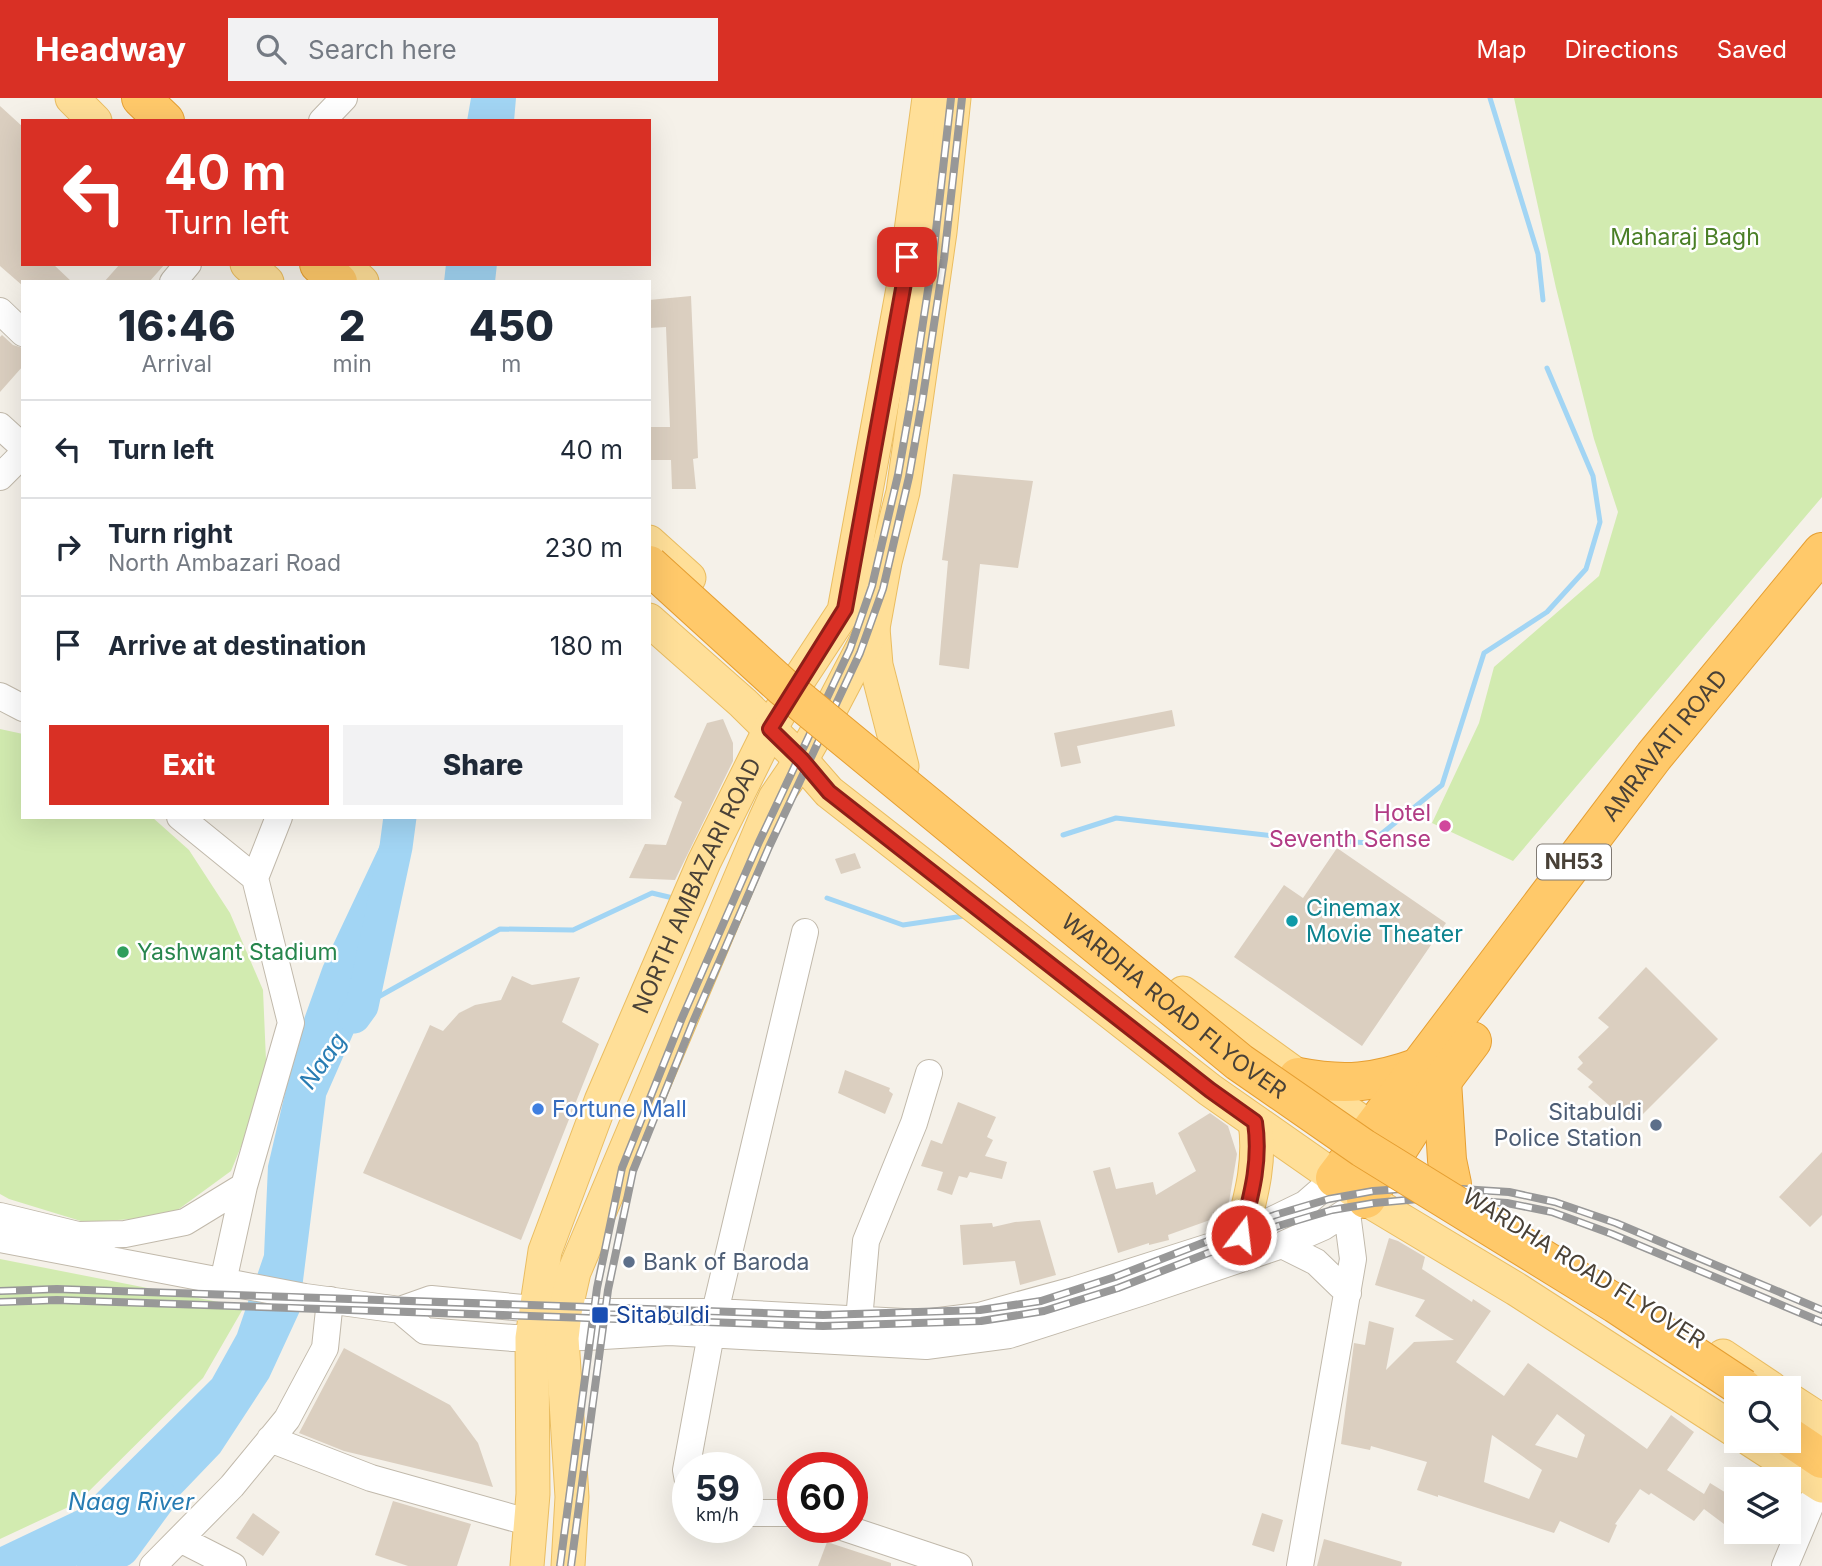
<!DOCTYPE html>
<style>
:root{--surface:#fff;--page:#f2f2f3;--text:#1f2937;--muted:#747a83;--line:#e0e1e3;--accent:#d93025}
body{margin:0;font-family:Inter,sans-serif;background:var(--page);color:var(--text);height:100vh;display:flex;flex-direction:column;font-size:26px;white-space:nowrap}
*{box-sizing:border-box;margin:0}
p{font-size:23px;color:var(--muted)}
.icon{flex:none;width:38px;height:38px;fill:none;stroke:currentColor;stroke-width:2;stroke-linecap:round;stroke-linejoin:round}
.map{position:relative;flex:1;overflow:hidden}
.drawer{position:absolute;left:21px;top:182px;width:630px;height:539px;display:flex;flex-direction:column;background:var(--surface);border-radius:0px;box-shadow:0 7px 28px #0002}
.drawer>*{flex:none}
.top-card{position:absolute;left:21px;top:21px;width:630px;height:147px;border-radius:0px;box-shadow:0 7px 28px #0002;background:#d93025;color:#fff;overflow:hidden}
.tools{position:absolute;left:1724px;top:1278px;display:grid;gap:14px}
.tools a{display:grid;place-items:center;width:77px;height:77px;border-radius:0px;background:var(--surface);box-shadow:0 7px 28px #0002;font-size:35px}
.speed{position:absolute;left:672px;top:1354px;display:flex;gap:14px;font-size:35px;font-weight:700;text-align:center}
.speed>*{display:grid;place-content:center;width:91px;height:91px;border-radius:50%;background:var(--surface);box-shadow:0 7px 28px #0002;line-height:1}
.speed small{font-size:18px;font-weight:400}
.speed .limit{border:10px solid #d22;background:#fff;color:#111}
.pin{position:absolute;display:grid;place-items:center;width:60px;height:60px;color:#fff;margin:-30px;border-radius:14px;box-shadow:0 4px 10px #0006}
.me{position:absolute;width:77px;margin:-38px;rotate:15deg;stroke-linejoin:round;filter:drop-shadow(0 0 5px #0008)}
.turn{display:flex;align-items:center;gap:24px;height:147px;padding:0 28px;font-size:32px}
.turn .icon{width:91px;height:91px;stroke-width:2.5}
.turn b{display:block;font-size:49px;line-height:60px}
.eta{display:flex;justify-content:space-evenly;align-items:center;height:119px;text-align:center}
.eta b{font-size:42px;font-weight:800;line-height:49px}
.cta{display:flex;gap:14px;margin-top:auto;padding:14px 28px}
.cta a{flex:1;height:80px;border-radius:0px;background:var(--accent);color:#fff;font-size:28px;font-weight:800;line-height:80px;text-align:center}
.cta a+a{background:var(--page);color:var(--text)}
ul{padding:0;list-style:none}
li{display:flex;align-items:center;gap:21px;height:98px;padding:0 28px;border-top:2px solid var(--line)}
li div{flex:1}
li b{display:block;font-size:26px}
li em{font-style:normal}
header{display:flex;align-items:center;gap:42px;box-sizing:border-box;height:98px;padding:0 35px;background:var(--accent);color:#fff}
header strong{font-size:33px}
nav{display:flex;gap:38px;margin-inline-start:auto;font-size:24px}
.search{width:490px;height:63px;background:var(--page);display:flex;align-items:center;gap:18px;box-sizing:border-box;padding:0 24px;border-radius:0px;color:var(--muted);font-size:26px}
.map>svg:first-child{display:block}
.green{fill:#d2ebb0}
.water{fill:#a2d5f4}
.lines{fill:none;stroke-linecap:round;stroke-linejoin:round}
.stream{stroke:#a2d5f4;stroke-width:5}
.river{stroke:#a2d5f4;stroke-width:33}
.building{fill:#dbcfc0;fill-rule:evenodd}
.minor-casing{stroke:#c1b9ab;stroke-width:28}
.major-casing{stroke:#eabd61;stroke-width:35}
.highway-casing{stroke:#e69f32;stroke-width:40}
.minor{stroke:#fff;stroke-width:26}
.major{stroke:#ffdf98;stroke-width:33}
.highway{stroke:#ffc96a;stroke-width:38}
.rail-casing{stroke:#989898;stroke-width:8}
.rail{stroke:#fff;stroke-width:5;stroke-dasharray:16;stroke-linecap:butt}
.highway-bridge-casing{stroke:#e69f32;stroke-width:40;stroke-linecap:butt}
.highway-bridge{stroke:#ffc96a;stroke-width:38}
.route-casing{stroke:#8d1f18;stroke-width:18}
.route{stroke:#d93025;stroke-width:12}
.hotel-dot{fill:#d1479c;stroke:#fff;stroke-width:2.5}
.culture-dot{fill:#0f9aa8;stroke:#fff;stroke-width:2.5}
.leisure-dot{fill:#2e9e5b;stroke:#fff;stroke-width:2.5}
.shop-dot{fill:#3f7fe0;stroke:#fff;stroke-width:2.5}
.service-dot{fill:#5c6f8a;stroke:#fff;stroke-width:2.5}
.transit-dot{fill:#1a4fb4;stroke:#fff;stroke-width:2.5}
.labels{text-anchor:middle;stroke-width:5;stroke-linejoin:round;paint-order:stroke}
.shield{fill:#fff;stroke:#807a73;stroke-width:2}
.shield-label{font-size:21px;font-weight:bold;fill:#494137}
.park-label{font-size:23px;fill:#4a7f26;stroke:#fff}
.street-label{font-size:23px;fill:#494137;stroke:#fff}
.hotel-label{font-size:23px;fill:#b23c85;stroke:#fff;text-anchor:end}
.culture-label{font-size:23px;fill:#0d838f;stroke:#fff;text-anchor:start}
.leisure-label{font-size:23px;fill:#27864d;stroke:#fff;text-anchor:start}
.shop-label{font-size:23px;fill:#366cbe;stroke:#fff;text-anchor:start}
.service-label{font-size:23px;fill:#4e5e75;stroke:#fff;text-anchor:end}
.transit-label{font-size:23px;fill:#164399;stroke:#fff;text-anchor:start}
.water-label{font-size:24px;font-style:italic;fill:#287cb3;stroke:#fff}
</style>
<header>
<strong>Headway</strong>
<div class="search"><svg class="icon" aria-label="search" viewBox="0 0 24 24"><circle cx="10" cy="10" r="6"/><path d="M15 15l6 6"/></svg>Search here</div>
<nav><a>Map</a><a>Directions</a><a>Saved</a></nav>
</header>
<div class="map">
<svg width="1822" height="1468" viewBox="0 0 1822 1468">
<rect width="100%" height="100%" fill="#f5f1e9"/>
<!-- green -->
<path class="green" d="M 1514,0 L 1822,0 L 1822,399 L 1513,763 L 1432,725 L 1479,625 L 1494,569 L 1599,478 L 1618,414 L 1594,341 L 1556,190 Z
M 0,631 L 23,636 L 23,719 L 152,719 L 189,752 L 230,815 L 263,892 L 267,986 L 231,1073 L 168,1119 L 84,1124 L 9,1101 L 0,1096 Z
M 0,1161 L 244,1209 L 203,1280 L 77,1405 L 0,1441 Z"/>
<!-- water -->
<path class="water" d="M 471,0 L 516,0 L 514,23 L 467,23 Z
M 446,166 L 497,166 L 495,184 L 444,184 Z
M 384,719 L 414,719 L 410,740 L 375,838 L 362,916 L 326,998 L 299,1215 L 269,1280 L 220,1355 L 151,1427 L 76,1468 L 0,1468 L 0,1449 L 82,1410 L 212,1281 L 237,1236 L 264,1157 L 268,1068 L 299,935 L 323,868 L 382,743 Z"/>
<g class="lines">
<!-- stream -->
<path class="stream" d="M 1490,0 L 1538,156 L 1543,202
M 1063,737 L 1116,720 L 1291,740 L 1370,745 L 1442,687 L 1484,555 L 1547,514 L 1586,471 L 1600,424 L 1593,378 L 1547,270
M 827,800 L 903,827 L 964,818
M 362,908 L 500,831 L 573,832 L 652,795 L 677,801"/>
<!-- river -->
<path class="river" d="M 354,919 L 362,908 L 396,749 L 400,719
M 93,1468 L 122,1452 L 161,1399"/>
</g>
<!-- building -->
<path class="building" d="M 0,8 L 23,29 L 23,166 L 53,166 L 72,184 L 23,184 L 23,188 L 0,168 Z
M 120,166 L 165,166 L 149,184 L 104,184 Z
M 691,198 L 698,360 L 693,361 L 696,391 L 672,391 L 671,362 L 649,362 L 649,329 L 670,329 L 666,229 L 649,230 L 649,202 Z
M 2,237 L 13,247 L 23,250 L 23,268 L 0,294 L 0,239 Z
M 953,376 L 1033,383 L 1018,470 L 980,466 L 969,571 L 939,567 L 948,463 L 942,462 Z
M 1172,612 L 1175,628 L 1077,648 L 1081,665 L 1061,669 L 1054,635 Z
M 723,621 L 733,645 L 733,663 L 675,782 L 629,780 L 645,746 L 666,747 L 682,704 L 674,699 L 707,625 Z
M 1337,750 L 1446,825 L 1362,948 L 1234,859 L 1284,787 L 1303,800 Z
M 855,755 L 861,770 L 841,776 L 835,761 Z
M 1646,869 L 1718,941 L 1637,1022 L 1618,1015 L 1588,989 L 1593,984 L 1577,971 L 1583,965 L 1578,959 L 1609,929 L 1598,920 Z
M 512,878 L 532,887 L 580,879 L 562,924 L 599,946 L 521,1142 L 363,1075 L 430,927 L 443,933 L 459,915 L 475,907 L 501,902 Z
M 845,972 L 890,990 L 889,993 L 893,996 L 885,1016 L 838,995 Z
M 958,1004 L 996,1019 L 987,1039 L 993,1042 L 985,1058 L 1007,1064 L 1002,1081 L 970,1074 L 967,1080 L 959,1078 L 952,1097 L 937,1092 L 943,1074 L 921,1068 L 931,1042 L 942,1046 Z
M 1210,1015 L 1228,1028 L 1237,1056 L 1228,1110 L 1210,1122 L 1168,1137 L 1169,1142 L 1149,1147 L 1149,1145 L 1118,1155 L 1093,1073 L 1110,1069 L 1116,1091 L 1153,1084 L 1156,1097 L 1196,1073 L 1178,1035 Z
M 1822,1054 L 1822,1117 L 1810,1129 L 1779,1099 Z
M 1040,1122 L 1056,1177 L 1020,1187 L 1015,1163 L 963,1167 L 960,1127 L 992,1125 L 993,1129 L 1015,1124 Z
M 1389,1140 L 1398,1143 L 1425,1159 L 1422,1171 L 1472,1204 L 1473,1201 L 1491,1213 L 1456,1264 L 1504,1298 L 1528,1265 L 1647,1351 L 1671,1317 L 1694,1334 L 1667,1372 L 1704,1396 L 1710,1385 L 1736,1401 L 1736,1435 L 1704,1411 L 1694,1423 L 1651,1395 L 1649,1397 L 1640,1391 L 1615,1426 L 1617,1427 L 1609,1445 L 1560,1423 L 1554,1435 L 1438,1397 L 1438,1399 L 1417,1392 L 1427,1364 L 1371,1348 L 1370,1352 L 1341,1346 L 1354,1245 L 1365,1247 L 1369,1223 L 1394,1230 L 1386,1272 L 1414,1244 L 1454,1242 L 1415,1218 L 1425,1202 L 1375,1187 ZM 1557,1316 L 1585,1337 L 1577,1360 L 1535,1347 ZM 1492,1337 L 1542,1372 L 1529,1401 L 1484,1384 Z
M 344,1250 L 450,1307 L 478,1345 L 493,1389 L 344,1353 L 299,1335 Z
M 393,1403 L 471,1426 L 457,1468 L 408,1468 L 375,1457 Z
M 253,1415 L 280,1434 L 263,1458 L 236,1440 Z
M 1262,1415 L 1283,1422 L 1274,1454 L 1252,1447 Z
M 1324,1441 L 1402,1464 L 1401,1468 L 1317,1468 Z
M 827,1444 L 891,1465 L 891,1468 L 818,1468 Z"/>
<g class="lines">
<!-- minor casing -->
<g class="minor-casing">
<path id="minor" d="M 322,23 L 344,0
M 173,184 L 188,166
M 0,213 L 23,235
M 0,328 L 23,349
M 0,379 L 23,356
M 0,598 L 23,610
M 180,719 L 255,780 L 291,925 L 244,1088 L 223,1184
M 255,780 L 279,719
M 0,1118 L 78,1137
M 0,1141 L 305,1199 L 400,1212 L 431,1201 L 565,1214 L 715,1214 L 923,1225 L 979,1218 L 1074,1192 L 1231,1142 L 1305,1106 L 1335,1080
M 1282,1147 L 1316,1164 L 1348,1195
M 107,1160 L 78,1137 L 125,1136 L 185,1124 L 244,1088
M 400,1212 L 425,1233 L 513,1240 L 587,1239 L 669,1234 L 926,1248 L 1009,1237 L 1143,1194 L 1282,1147 L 1323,1129 L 1366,1101
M 715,1214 L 805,834
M 859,1222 L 866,1143 L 914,1025 L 929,975
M 270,1341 L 371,1380 L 531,1425
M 688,1383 L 686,1372 L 711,1236
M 747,1415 L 793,1415
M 845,1430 L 959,1468
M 180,1441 L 233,1468
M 153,1468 L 232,1388 L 287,1321 L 325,1250 L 330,1202
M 1300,1468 L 1353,1161 L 1347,1115
M 1785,1468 L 1822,1380"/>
</g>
<!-- major casing -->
<g class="major-casing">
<g id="major">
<path d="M 72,0 L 95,23"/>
<path d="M 247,166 L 267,184"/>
<path d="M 343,166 L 362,184"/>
<path d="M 649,444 L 689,480"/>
<path d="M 649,522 L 743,605 L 801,662 L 829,694 L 1210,992 L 1366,1101 L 1516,1191 L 1736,1333"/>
<path d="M 873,530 L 876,567 L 902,668"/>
<path d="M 1183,895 L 1392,1046"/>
<path d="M 1241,1137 C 1251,1098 1261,1064 1255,1024"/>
<path d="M 1723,1258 L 1771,1290"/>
<path d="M 1788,1301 L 1822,1323"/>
<path d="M 1751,1342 L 1822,1388"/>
<path id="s1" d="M 527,1468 L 533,1396 L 532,1240 L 545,1153 L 601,1003 L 704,764 L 770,631 L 800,580 L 844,513 L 904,185 L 929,0"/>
<path d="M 568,1468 L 572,1399 L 562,1240 L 565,1214 L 574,1174 L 765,722 L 775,700 L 801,662 L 832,608 L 873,530 L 885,464 L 903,394 L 940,134 L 954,0"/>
</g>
</g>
<!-- highway casing -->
<g class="highway-casing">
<g id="highway">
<path d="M 141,0 L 165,23"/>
<path d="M 319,166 L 338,184"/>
<path d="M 1298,979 C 1344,988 1375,985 1419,969"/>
<path d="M 1442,983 L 1447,1062 L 1452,1086"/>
<path id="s2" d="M 1335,1080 L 1654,658 L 1822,454"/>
<path d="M 1366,1101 L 1442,983 L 1472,943"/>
<path d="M 1788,1338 L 1822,1361"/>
</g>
</g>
<!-- minor -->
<use href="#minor" class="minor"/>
<!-- major -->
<use href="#major" class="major"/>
<!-- highway -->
<use href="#highway" class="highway"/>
<!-- rail casing -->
<g class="rail-casing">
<path id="rail" d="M 0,1193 L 57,1191 L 823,1217 L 980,1212 L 1041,1203 L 1115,1179 L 1275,1117 L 1329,1101 L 1373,1093 L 1430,1089 L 1509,1094 L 1555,1104 L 1616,1125 L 1822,1212
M 0,1204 L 57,1202 L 823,1228 L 981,1223 L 1044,1213 L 1118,1190 L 1278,1128 L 1332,1112 L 1374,1105 L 1430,1100 L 1507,1105 L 1552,1114 L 1612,1136 L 1822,1224
M 560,1468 L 597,1190 L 622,1070 L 682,920 L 759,744 L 850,551 L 872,488 L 898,377 L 911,303 L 933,159 L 951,0
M 571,1468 L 608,1192 L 633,1073 L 693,924 L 769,749 L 860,555 L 883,491 L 909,379 L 922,305 L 944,161 L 962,0"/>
</g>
<!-- rail -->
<use href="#rail" class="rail"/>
<!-- highway-bridge casing -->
<g class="highway-bridge-casing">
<g id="highway-bridge">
<path id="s3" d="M 649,467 L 782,588 L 1239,964 L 1363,1050 L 1616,1206 L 1743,1290"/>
</g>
</g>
<!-- highway-bridge -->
<use href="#highway-bridge" class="highway-bridge"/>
</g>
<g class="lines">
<!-- route casing -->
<g class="route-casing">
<path id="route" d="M 907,159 L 904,185 L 845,511 L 770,631 L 802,662 L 829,694 L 1210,992 L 1255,1024 C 1261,1064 1251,1098 1241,1137"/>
</g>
<!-- route -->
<use href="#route" class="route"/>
</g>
<!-- markers -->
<circle class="hotel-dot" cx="1445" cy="728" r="7"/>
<circle class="culture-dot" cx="1292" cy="823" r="7"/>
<circle class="leisure-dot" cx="123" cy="854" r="7"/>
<circle class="shop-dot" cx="538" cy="1011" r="7"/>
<g class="service-dot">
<circle cx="1656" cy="1027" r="7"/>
<circle cx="629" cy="1164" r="7"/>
</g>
<rect class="transit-dot" x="591" y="1208" width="18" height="18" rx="3.5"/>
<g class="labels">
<!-- shield labels -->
<rect class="shield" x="1537" y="746.5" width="74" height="35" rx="5"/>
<g class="shield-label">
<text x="1574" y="771">NH53</text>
</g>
<!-- park labels -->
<g class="park-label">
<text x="1685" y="147">Maharaj Bagh</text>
</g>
<!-- street labels -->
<g class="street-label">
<text dy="8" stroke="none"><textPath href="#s2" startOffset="544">AMRAVATI ROAD</textPath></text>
<text dy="8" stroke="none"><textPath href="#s1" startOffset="712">NORTH AMBAZARI ROAD</textPath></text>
<text dy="8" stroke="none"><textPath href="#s3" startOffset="686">WARDHA ROAD FLYOVER</textPath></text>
<text transform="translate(1584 1170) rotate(32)" y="8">WARDHA ROAD FLYOVER</text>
</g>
<!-- hotel labels -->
<g class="hotel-label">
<text x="1431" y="723">Hotel<tspan x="1431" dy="26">Seventh Sense</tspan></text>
</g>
<!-- culture labels -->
<g class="culture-label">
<text x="1306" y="818">Cinemax<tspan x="1306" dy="26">Movie Theater</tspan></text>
</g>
<!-- leisure labels -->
<g class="leisure-label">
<text x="137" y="862">Yashwant Stadium</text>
</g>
<!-- shop labels -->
<g class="shop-label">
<text x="552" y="1019">Fortune Mall</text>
</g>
<!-- service labels -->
<g class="service-label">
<text x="1642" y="1022">Sitabuldi<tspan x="1642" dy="26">Police Station</tspan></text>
<text x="643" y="1172" text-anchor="start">Bank of Baroda</text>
</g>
<!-- transit labels -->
<g class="transit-label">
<text x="616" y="1225">Sitabuldi</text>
</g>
<!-- water labels -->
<g class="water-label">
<text transform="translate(323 963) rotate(-55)" y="8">Naag</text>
<text x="131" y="1412">Naag River</text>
</g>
</g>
</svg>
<div class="tools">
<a><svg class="icon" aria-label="search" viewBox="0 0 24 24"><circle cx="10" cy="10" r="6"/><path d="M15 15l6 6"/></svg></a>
<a><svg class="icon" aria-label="layers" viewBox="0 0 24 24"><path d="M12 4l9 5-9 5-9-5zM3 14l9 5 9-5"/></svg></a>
</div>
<div class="speed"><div>59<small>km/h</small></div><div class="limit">60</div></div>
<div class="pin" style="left:907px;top:159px;background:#d93025"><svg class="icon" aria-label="arrive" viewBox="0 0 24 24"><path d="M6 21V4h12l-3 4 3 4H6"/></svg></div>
<svg class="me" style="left:1241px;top:1137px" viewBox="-20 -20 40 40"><circle r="17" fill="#d93025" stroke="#fff" stroke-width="3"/><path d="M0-11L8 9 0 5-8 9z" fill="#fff"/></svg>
<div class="top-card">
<div class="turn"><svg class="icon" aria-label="left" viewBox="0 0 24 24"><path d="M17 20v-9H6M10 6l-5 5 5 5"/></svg><div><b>40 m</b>Turn left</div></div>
</div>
<section class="drawer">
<div class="eta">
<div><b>16:46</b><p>Arrival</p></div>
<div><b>2</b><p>min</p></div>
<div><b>450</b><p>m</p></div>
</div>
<ul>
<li><svg class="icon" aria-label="left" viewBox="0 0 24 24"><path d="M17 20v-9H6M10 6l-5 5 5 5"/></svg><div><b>Turn left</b></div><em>40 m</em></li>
<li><svg class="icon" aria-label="right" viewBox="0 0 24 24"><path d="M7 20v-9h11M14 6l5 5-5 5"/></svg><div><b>Turn right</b><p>North Ambazari Road</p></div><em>230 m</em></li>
<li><svg class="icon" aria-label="arrive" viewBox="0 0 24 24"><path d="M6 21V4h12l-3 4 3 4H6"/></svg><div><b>Arrive at destination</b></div><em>180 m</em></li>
</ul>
<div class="cta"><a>Exit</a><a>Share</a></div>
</section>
</div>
